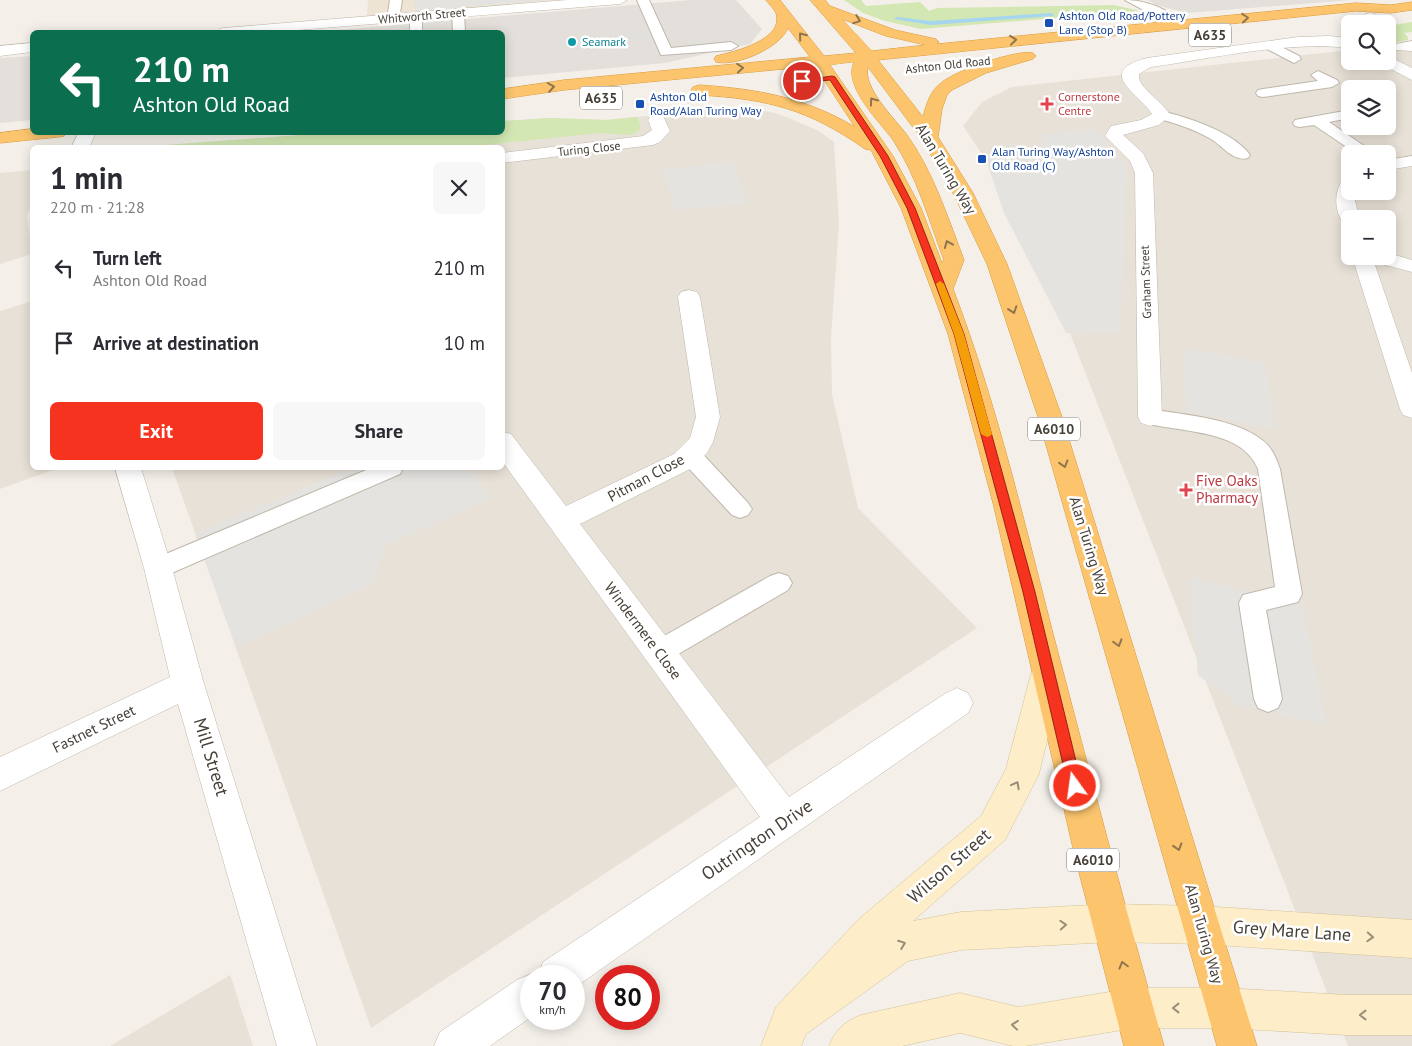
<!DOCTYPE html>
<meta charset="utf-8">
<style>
:root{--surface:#fff;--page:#f7f7f7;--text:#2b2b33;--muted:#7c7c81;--accent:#f5331e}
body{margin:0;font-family:"PT Sans",sans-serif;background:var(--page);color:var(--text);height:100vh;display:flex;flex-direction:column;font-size:19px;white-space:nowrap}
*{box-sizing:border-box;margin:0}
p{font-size:16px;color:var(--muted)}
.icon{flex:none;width:28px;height:28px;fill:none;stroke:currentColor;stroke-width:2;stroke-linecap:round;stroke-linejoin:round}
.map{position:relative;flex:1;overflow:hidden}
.details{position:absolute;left:30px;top:145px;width:475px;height:325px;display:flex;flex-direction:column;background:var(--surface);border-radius:8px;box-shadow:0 2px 12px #0003}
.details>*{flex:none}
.banner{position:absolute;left:30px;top:30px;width:475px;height:105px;border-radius:8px;box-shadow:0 2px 12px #0003;background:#0b6e4f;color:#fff;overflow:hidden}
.buttons{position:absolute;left:1341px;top:15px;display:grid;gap:10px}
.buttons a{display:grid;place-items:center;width:55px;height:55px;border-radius:8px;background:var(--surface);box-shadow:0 2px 12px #0003;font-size:25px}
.speed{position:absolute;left:520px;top:965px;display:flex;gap:10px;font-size:25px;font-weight:700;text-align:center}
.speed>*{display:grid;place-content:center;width:65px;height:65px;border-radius:50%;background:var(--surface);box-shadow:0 2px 12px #0003;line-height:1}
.speed small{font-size:12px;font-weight:400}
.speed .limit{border:8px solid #d22;background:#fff;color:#111}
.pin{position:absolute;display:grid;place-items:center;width:42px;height:42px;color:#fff;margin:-21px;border:2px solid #fff;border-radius:50%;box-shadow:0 1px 5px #0007}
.me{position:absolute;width:55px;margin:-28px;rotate:346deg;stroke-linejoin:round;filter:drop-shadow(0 0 4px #0008)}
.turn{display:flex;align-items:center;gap:18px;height:105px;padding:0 20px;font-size:22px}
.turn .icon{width:65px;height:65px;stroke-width:2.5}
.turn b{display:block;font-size:35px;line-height:42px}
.round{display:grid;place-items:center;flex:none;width:52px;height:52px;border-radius:8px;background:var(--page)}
.summary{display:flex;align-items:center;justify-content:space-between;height:85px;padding:0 20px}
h1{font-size:30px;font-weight:700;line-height:38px}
.button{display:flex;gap:10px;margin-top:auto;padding:10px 20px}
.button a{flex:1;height:58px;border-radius:8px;background:var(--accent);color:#fff;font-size:20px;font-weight:700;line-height:58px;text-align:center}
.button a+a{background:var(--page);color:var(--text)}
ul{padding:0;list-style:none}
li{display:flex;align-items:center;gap:15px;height:75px;padding:0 20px}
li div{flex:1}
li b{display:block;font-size:19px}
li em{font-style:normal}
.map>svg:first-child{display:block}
.residential{fill:#e8e1d7;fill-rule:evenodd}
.industrial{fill:#e3dfda}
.education{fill:#ede4d3}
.green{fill:#d2e7b2}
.parking{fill:#e5e3e0}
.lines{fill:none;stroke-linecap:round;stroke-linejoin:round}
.stream{fill:#a6d5ef;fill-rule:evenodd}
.lane-casing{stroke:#bfb7ab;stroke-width:2}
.street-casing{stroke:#bfb7ab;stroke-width:1}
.secondary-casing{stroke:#d3c199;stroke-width:1}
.highway-casing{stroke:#da983c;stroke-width:1}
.lane{fill:#fff;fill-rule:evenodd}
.street{fill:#fff;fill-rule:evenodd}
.secondary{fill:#fdeec9;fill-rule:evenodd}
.highway{fill:#fbc46d;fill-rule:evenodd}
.oneway{stroke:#8f754d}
.oneway2{stroke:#998e79}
.route{fill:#f5331e;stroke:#9f2114}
.slow{fill:#f59e0b}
.transit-dot{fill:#1a4fb4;stroke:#fff;stroke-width:2}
.culture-dot{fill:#0f9aa8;stroke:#fff;stroke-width:2}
.health-dot{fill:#e0444e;stroke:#fff;stroke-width:2}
.labels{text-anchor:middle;stroke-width:5;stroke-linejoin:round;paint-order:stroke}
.far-street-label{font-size:12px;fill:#474037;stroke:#fff}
.far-transit-label{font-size:12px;fill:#164399;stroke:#fff;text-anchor:start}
.far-culture-label{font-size:12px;fill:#0d838f;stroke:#fff;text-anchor:start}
.far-health-label{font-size:12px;fill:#be3a42;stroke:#fff;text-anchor:start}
.shield{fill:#fff;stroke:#7e7973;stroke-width:1}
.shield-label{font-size:14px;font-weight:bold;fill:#474037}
.street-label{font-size:15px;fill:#474037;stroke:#fff}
.health-label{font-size:15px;fill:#be3a42;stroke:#fff;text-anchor:start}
.near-street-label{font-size:18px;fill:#474037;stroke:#fff}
</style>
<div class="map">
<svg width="1412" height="1046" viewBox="0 0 1412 1046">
<rect width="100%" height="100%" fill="#f4f0e9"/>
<!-- residential -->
<path class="residential" d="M 1412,44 L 1412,1046 L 1348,1046 L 1025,218 L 963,126 L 982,102 L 1012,87 L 1350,50 L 1350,61 L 1388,61 L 1388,46 ZM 1350,89 L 1388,89 L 1388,126 L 1350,126 ZM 1350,154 L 1388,154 L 1388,191 L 1350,191 ZM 1350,219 L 1388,219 L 1388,256 L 1350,256 Z
M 737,107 L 771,112 L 789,118 L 819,131 L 834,142 L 839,224 L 831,337 L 832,394 L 858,508 L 977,628 L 371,1028 L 172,468 L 502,468 L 502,148 L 138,148 L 328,133 L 502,132 L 503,121 L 551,118 L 606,120 Z
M 32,170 L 32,202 L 27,216 L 32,254 L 0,264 L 0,173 Z
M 32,301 L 32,468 L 58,468 L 0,489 L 0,311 Z
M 230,974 L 253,1046 L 110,1046 L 230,975 Z"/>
<!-- industrial -->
<path class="industrial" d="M 691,0 L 736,0 L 762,29 L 750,44 L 665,63 L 503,78 L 502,32 L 313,32 Z
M 1148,0 L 1352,0 L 1187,13 L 1156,5 Z
M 32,56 L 32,120 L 0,123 L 0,58 Z"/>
<!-- education -->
<path class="education" d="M 368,0 L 560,0 L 367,16 Z"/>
<!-- green -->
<path class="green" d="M 844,0 L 861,0 L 866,6 L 920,2 L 929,11 L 937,8 L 1114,5 L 1140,11 L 921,29 L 885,21 L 863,13 Z
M 1412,22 L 1412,32 L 1404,33 L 1408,37 L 1408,40 L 1389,44 L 1399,51 L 1388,52 L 1388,26 Z
M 637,117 L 640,124 L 640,129 L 636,133 L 630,135 L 600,133 L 466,147 L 138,147 L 328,133 L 502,132 L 503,121 L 551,118 L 606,120 Z"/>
<!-- parking -->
<path class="parking" d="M 415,0 L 548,0 L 414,11 Z
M 1094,129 L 1126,165 L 1121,332 L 1066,333 L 1004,213 L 985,157 L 1047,145 L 1039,135 Z
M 732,162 L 748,203 L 675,210 L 663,169 Z
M 1183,348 L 1265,363 L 1275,429 L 1187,412 Z
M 353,468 L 470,468 L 490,498 L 385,546 L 373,584 L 236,647 L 195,534 Z
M 1189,577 L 1302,606 L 1327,725 L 1240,706 L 1198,675 Z"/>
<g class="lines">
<!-- stream -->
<path class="stream" d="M 1051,13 L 1054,15 L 1053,16 L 931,25 L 894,19 L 897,17 L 931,21 Z"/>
<!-- lane casing -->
<g class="lane-casing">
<path id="lane" d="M 390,0 L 402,0 L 399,19 L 393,23 L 387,19 Z
M 637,0 L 649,0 L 671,48 L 731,42 L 738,46 L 731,50 L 661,55 Z
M 1125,0 C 1144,0 1169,8 1181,24 L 1179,27 L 1171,27 L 1162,20 Z
M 458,9 L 464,13 L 465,32 L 453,32 L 452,13 Z
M 416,13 L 422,17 L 422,32 L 410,32 L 410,17 Z
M 1272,42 L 1299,56 L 1301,59 L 1294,63 L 1267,49 L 1265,46 Z
M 1318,71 L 1337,80 L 1339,83 L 1332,87 L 1263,97 L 1258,96 L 1256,93 L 1258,90 L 1263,89 L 1318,81 L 1311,75 Z
M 1350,110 L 1350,118 L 1329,122 L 1376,154 L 1357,154 L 1314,125 L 1300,127 L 1295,126 L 1293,123 L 1295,120 L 1300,119 Z
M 1161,111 C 1187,117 1234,132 1250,155 L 1248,158 C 1233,162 1223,146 1211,139 C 1194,129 1175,123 1156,118 L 1154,115 L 1156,112 Z
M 1150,409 C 1184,415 1234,418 1262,440 C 1272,447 1276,458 1280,469 L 1302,594 L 1298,602 L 1266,610 L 1282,699 L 1278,708 L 1268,712 L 1258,708 L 1254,699 L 1239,603 L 1243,595 L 1275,587 L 1258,469 C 1242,428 1178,433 1142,422 L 1139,417 L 1142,412 Z
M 690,447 L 698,449 L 748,503 L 752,509 L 748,515 L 740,518 L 732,515 L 682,461 L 679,455 L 682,449 Z
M 371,468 L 403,468 L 400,474 L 167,575 L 158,578 L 149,575 L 146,568 L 149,561 Z
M 779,573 L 788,576 L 792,583 L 788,590 L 668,660 L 659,664 L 650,660 L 646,652 L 650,644 L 770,576 Z"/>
</g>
<!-- street casing -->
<g class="street-casing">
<path id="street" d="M 567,0 L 627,0 L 620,4 L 273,32 L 217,32 L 219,29 L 224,28 Z
M 1370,13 L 1375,14 L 1377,17 L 1371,24 L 1356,24 L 1365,14 Z
M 1329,36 L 1350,38 L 1350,48 C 1286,41 1215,58 1151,67 L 1139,74 C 1136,87 1164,102 1170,115 L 1159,125 L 1123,135 L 1143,153 L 1153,173 L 1162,417 L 1159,423 L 1150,426 L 1141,423 L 1138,417 L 1135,173 L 1130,161 L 1105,136 L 1111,126 L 1141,120 L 1152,114 C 1141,95 1093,72 1147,58 L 1298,37 Z
M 1412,41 L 1412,51 L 1396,50 L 1393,47 L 1396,44 Z
M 32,43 L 32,52 L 0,56 L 0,46 Z
M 1388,56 L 1412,68 L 1412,80 L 1381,64 L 1379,61 L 1388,61 Z
M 657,115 L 663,116 L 670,131 L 660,142 L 653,145 L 502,163 L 502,153 L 643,136 L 652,130 L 648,120 L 651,116 Z
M 79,132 L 96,132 L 89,148 L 71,148 Z
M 1412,156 L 1412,166 L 1388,170 L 1388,160 Z
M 1350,177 L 1350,191 L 1356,191 L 1355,201 L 1360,219 L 1350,219 L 1350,225 L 1343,223 C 1334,209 1334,192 1343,179 Z
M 1388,253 L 1412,260 L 1412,272 L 1374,262 L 1412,373 L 1412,418 L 1403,415 L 1400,409 L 1352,256 L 1388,256 Z
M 689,290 L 697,292 L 700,297 L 720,417 L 713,442 L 707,453 L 692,468 L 580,524 L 789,797 L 946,693 L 957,688 L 968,693 L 973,703 L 968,713 L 574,988 L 574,976 L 538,976 L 543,962 L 760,817 L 502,461 L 502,432 L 511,434 L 566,506 L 674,454 L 690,438 L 696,417 L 678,297 L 681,292 Z
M 115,468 L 141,468 L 172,568 L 204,684 L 317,1046 L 277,1046 L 178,704 L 0,791 L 0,757 L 170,677 L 144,568 Z
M 531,974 L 536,976 L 531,976 L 531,1017 L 490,1046 L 434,1046 L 440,1032 L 517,980 Z"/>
</g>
<!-- secondary casing -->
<g class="secondary-casing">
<path id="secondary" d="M 1047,660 L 1058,664 L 1063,674 L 1039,774 L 1005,840 L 913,921 L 961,912 L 1111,904 L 1202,906 L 1412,920 L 1412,958 L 1202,944 L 1111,942 L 961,950 L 908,961 L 806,1034 L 801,1046 L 761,1046 L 776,1007 L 859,919 L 981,816 L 1006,769 L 1031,674 L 1036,664 Z
M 1134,988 L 1225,988 L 1347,995 L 1412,995 L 1412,1035 L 1347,1035 L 1225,1028 L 1134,1028 L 1025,1046 L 1013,1046 L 960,1033 L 902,1046 L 829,1046 C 836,1029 844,1022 861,1015 L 960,993 L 1018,1007 Z"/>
</g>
<!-- highway casing -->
<g class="highway-casing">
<path id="highway" d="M 766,0 L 780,0 L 824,56 L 856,53 L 810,0 L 825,0 L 830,6 L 895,30 L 936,39 L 939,42 L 937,44 L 1356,3 L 1391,5 L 1412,2 L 1412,10 L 1391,13 L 1356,11 L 878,60 L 923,117 C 926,105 930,91 941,83 C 954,71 1017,49 1033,53 L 1036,56 L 1033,59 L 986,73 L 952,90 L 947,95 L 942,109 L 938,137 L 973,193 L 1007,264 L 1062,417 L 1257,1046 L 1217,1046 L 1038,417 L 987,264 L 953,193 L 921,138 L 868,67 C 862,87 895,119 907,135 C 933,171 948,218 964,260 L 953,289 C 995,398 1022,513 1051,626 C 1088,767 1125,907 1164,1046 L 1124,1046 L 1076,861 L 993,503 L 948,334 L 901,208 L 871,150 L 865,149 C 808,109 768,99 699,95 L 693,93 L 691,90 L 693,87 L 699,85 C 757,89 804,97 855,127 L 815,66 L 564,90 L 502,99 L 502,89 L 564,80 L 810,57 L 788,28 C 780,48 736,67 716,62 L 714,59 L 716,56 C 733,52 785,40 776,13 C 774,9 769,4 766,0 ZM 842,19 L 886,36 L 926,45 L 872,51 ZM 854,62 C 842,86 880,122 893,140 C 917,176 929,221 944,260 L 942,263 L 921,208 L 893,156 L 830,65 Z
M 32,129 L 32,132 L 66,132 L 64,136 L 58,137 L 0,143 L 0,133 Z"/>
</g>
<!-- lane -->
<use href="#lane" class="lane"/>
<!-- street -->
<use href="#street" class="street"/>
<!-- secondary -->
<use href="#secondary" class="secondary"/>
<!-- highway -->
<use href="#highway" class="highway"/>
</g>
<!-- one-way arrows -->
<defs><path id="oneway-chevron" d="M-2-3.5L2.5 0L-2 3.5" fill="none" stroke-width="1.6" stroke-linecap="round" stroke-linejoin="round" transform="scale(1.25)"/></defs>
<g class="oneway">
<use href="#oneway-chevron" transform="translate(1245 18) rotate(-5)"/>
<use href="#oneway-chevron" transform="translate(857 20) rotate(21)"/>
<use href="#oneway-chevron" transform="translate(802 36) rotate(-129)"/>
<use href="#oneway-chevron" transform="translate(1013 40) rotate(-6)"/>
<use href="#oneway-chevron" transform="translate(740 68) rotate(-5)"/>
<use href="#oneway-chevron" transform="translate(551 87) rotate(-9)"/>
<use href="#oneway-chevron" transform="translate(873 101) rotate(-126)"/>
<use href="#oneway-chevron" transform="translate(948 244) rotate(-112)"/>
<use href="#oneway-chevron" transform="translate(1013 310) rotate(71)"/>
<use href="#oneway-chevron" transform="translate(1064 464) rotate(73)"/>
<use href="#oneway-chevron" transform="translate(1118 643) rotate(74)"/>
<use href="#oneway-chevron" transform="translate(1178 847) rotate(73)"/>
<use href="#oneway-chevron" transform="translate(1123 965) rotate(-105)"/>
</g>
<g class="oneway2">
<use href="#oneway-chevron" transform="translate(1016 785) rotate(-62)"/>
<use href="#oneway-chevron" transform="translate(1063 925) rotate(-3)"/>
<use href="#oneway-chevron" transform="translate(1370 937) rotate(3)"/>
<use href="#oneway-chevron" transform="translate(902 944) rotate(-21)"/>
<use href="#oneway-chevron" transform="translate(1176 1008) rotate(-180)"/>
<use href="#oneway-chevron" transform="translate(1363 1015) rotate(-180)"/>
<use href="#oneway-chevron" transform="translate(1015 1025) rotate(-174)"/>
</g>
<!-- route -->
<path class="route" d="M 832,76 L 835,77 L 888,156 L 915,208 L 964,334 L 1035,592 L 1082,786 L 1080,791 L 1075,793 L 1070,791 L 1068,786 L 1023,592 L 954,334 L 907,208 L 880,156 L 830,80 L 802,83 L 799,81 Z"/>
<!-- slow -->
<path class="slow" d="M 940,281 L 944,284 L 964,334 L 992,434 L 990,436 L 987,437 L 981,434 L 954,334 L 936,284 Z"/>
<!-- markers -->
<g class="transit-dot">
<rect x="1044" y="18" width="10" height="10" rx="2.5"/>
<rect x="635" y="99" width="10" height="10" rx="2.5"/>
<rect x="977" y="154" width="10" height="10" rx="2.5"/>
</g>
<circle class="culture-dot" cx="572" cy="42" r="5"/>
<g class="health-dot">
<path d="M1044.5 96.5h5v5h5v5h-5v5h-5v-5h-5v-5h5z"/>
<path d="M1183.5 482.5h5v5h5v5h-5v5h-5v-5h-5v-5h5z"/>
</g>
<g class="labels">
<!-- far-street labels -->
<g class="far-street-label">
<text transform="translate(422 16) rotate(-5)" y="4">Whitworth Street</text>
<text transform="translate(948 65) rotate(-6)" y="4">Ashton Old Road</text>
<text transform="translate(589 149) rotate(-6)" y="4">Turing Close</text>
<text transform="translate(1146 282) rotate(-92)" y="4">Graham Street</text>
</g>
<!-- far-transit labels -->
<g class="far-transit-label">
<text x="1059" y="20">Ashton Old Road/Pottery<tspan x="1059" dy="14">Lane (Stop B)</tspan></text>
<text x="650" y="101">Ashton Old<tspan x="650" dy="14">Road/Alan Turing Way</tspan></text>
<text x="992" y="156">Alan Turing Way/Ashton<tspan x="992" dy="14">Old Road (C)</tspan></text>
</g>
<!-- far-culture labels -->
<g class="far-culture-label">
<text x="582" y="46">Seamark</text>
</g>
<!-- far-health labels -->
<g class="far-health-label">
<text x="1058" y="101">Cornerstone<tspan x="1058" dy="14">Centre</tspan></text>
</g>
<!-- shield labels -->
<g class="shield">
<rect x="1189" y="23.5" width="42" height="23" rx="4"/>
<rect x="580" y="86.5" width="42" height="23" rx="4"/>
<rect x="1028" y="417.5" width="52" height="23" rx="4"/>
<rect x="1067" y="848.5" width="52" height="23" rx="4"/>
</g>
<g class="shield-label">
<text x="1210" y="40">A635</text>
<text x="601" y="103">A635</text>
<text x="1054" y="434">A6010</text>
<text x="1093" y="865">A6010</text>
</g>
<!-- street labels -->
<g class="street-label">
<text transform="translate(946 169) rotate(59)" y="5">Alan Turing Way</text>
<text transform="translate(646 478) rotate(-28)" y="5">Pitman Close</text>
<text transform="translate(1089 546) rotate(73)" y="5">Alan Turing Way</text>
<text transform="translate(643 631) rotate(53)" y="5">Windermere Close</text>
<text transform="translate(94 729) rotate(-26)" y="5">Fastnet Street</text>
<text transform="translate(1204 934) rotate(74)" y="5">Alan Turing Way</text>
</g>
<!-- health labels -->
<g class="health-label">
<text x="1196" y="486">Five Oaks<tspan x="1196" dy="17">Pharmacy</tspan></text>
</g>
<!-- near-street labels -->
<g class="near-street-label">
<text transform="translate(211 757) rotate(73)" y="6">Mill Street</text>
<text transform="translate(757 840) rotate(-34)" y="6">Outrington Drive</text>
<text transform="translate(949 866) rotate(-41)" y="6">Wilson Street</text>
<text transform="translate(1292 931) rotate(4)" y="6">Grey Mare Lane</text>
</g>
</g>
</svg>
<div class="buttons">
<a><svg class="icon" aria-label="search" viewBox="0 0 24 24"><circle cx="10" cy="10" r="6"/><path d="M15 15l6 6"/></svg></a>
<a><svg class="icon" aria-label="layers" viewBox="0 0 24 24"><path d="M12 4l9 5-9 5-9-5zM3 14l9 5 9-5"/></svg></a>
<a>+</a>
<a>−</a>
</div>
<div class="speed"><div>70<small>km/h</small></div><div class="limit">80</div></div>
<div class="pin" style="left:802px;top:81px;background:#d93025"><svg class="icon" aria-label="arrive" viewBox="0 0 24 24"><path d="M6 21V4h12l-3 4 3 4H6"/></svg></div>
<svg class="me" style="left:1075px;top:786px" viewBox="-20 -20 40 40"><circle r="17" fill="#f5331e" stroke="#fff" stroke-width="3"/><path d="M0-11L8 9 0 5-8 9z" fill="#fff"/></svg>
<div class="banner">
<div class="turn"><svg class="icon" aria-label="left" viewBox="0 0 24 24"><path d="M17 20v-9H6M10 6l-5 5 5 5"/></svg><div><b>210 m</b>Ashton Old Road</div></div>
</div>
<section class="details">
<div class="summary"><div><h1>1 min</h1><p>220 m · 21:28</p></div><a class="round"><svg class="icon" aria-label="close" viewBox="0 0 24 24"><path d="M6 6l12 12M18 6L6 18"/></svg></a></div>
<ul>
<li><svg class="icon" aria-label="left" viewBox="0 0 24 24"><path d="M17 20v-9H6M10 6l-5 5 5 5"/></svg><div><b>Turn left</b><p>Ashton Old Road</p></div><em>210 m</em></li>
<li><svg class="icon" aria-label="arrive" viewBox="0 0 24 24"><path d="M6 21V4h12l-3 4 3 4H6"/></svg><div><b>Arrive at destination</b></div><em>10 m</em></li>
</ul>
<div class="button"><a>Exit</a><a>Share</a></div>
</section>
</div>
